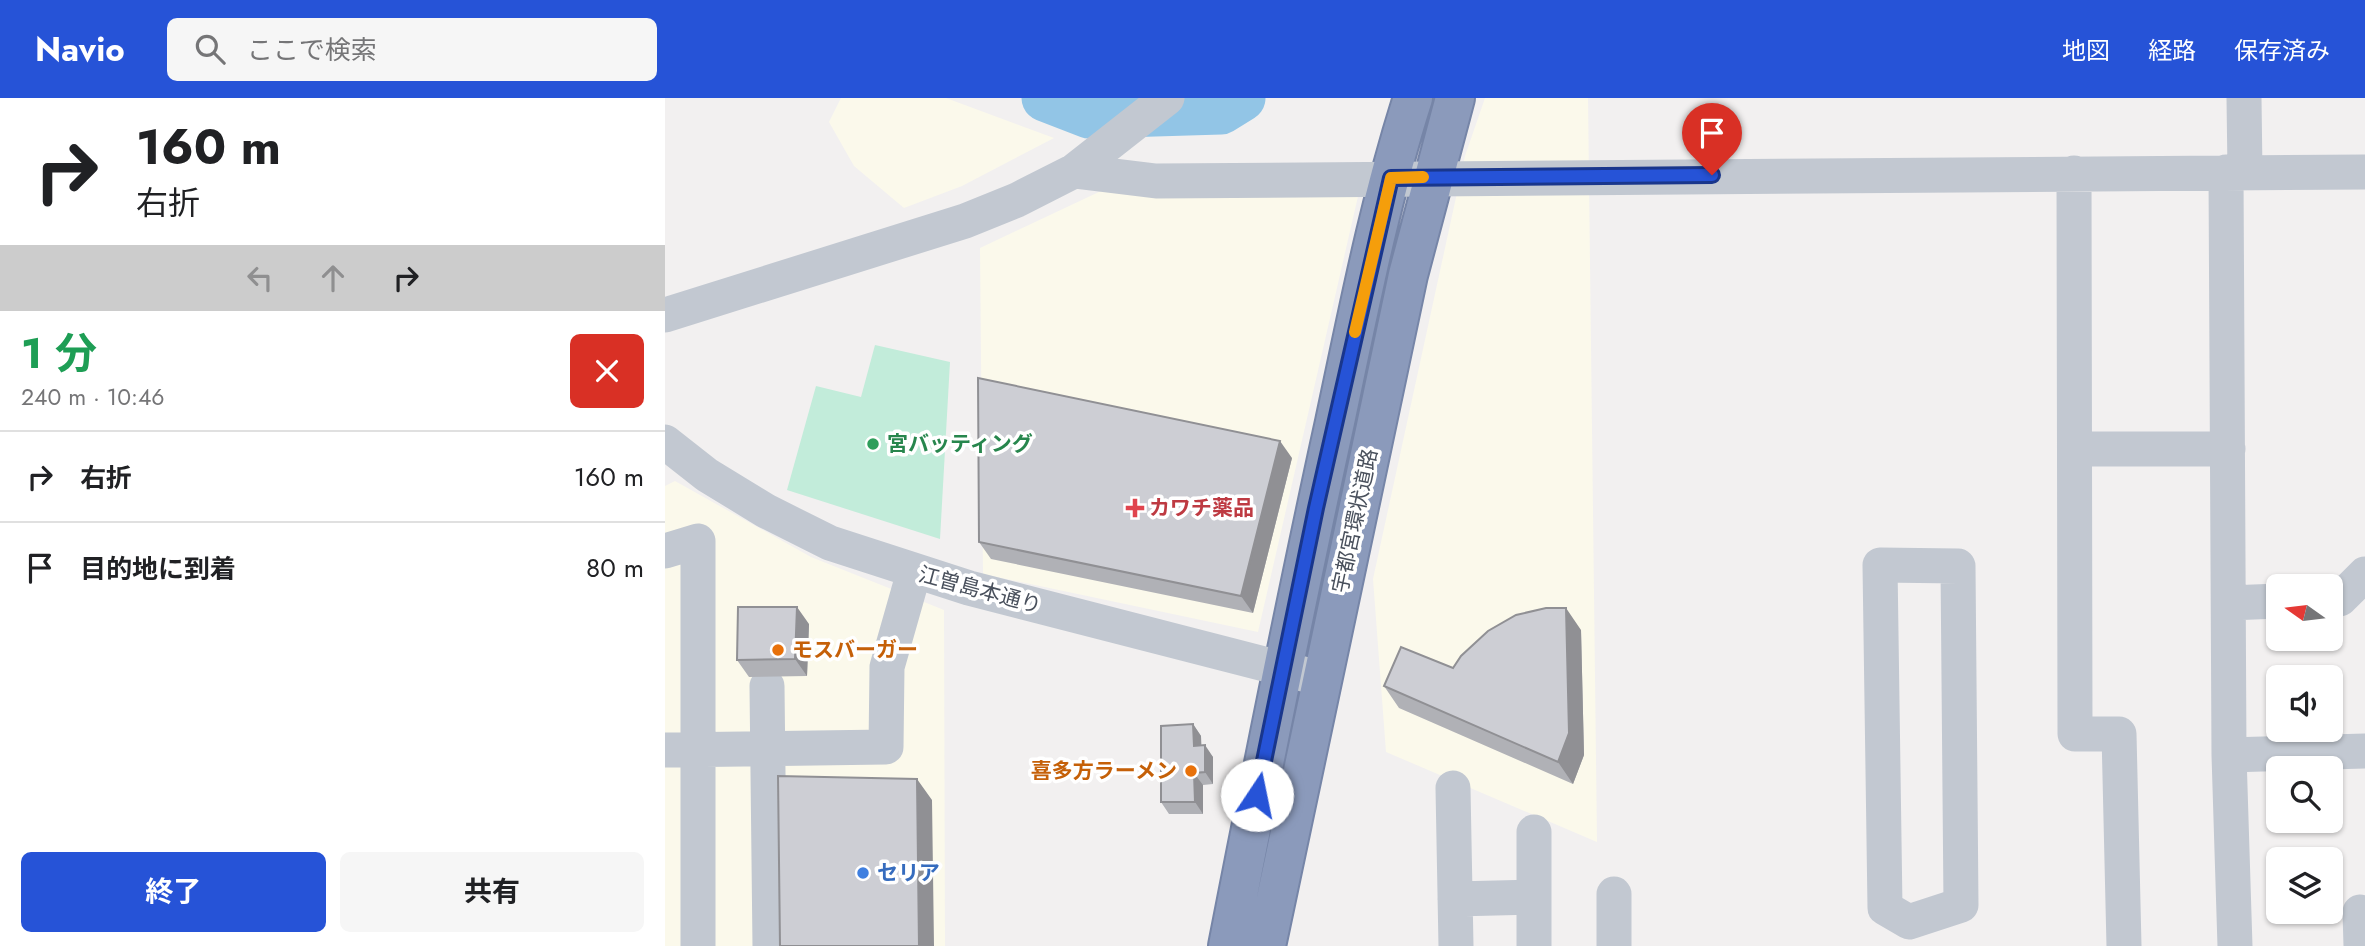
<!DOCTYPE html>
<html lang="ja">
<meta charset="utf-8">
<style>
:root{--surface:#fff;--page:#f6f6f6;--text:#202124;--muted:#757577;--line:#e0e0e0;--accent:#2653d7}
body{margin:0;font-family:Jost,"Noto Sans JP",sans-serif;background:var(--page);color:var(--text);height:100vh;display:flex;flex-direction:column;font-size:26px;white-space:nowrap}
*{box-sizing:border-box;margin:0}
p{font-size:23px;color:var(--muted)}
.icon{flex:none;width:38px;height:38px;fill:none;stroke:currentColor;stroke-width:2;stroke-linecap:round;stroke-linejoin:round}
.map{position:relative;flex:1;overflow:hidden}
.side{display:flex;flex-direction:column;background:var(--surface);width:665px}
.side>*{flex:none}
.guide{background:#fff;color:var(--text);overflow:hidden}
.needle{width:46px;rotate:284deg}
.fabs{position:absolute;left:1601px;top:476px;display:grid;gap:14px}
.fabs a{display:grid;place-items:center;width:77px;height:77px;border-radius:10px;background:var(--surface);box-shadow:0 2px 5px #0004;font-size:35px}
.pin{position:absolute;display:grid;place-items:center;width:60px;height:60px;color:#fff;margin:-72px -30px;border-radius:50% 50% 50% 0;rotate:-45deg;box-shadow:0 0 7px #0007}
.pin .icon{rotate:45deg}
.me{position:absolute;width:77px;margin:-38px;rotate:11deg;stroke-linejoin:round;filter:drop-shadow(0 0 5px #0008)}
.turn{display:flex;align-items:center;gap:24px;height:147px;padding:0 21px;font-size:32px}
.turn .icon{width:91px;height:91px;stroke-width:2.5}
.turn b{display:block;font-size:49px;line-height:60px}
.lanes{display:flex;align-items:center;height:66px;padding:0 21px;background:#0003;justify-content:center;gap:35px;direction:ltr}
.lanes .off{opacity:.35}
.round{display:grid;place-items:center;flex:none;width:74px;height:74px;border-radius:10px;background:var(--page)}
.head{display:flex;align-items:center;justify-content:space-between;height:119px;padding:0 21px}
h1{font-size:42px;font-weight:700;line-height:52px;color:#1e9e55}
.primary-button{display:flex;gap:14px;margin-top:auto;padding:14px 21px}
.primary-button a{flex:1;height:80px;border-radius:10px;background:var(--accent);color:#fff;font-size:28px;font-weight:700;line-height:80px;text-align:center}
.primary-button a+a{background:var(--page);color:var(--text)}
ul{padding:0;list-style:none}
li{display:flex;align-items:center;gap:21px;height:91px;padding:0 21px;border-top:2px solid var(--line)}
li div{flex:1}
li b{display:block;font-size:26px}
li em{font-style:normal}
header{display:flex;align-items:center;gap:42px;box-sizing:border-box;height:98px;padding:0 35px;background:var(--accent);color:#fff}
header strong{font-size:33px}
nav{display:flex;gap:38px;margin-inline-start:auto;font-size:24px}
.search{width:490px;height:63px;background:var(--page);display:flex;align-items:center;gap:18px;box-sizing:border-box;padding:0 24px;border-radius:10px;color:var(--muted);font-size:26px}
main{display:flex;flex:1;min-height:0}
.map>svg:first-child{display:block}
.commercial{fill:#fbf9eb}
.green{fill:#c2ecda}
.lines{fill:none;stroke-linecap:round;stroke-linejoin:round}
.river{stroke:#92c5e6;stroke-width:47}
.highway-casing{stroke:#7685a7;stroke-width:42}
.minor{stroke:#c2c8d1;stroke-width:35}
.highway{stroke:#8b9abb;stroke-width:38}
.wall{fill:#b0b1b6}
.shaded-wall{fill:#909094}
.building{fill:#cdced4;stroke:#909094;stroke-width:2}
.route-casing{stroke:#19368c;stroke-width:18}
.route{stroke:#2653d7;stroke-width:12}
.slow{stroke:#f59e0b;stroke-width:12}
.leisure-dot{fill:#2e9e5b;stroke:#fff;stroke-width:2.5}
.health-dot{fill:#e0444e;stroke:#fff;stroke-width:2.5}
.food-dot{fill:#e8710a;stroke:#fff;stroke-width:2.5}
.shop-dot{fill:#3f7fe0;stroke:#fff;stroke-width:2.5}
.labels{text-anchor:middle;stroke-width:7;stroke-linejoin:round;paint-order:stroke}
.leisure-label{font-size:21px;font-weight:bold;fill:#27864d;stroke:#fff;text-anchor:start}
.health-label{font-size:21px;font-weight:bold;fill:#be3a42;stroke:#fff;text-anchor:start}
.street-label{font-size:21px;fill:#49505c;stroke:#fff}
.food-label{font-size:21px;font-weight:bold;fill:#c56008;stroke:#fff;text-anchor:start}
.shop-label{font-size:21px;font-weight:bold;fill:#366cbe;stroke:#fff;text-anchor:start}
</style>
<header>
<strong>Navio</strong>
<div class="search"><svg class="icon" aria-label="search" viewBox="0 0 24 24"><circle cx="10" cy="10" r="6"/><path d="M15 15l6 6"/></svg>ここで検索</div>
<nav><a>地図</a><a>経路</a><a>保存済み</a></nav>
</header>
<main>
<section class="side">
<div class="guide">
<div class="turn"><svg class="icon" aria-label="right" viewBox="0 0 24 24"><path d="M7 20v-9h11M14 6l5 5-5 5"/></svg><div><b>160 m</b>右折</div></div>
<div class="lanes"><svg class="icon off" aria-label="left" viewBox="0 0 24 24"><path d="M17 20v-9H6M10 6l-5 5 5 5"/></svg><svg class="icon off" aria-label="ahead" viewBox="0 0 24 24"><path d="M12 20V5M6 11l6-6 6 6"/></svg><svg class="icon" aria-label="right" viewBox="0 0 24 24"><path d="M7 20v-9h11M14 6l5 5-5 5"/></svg></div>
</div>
<div class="head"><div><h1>1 分</h1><p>240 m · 10:46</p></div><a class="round" style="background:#d93025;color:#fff"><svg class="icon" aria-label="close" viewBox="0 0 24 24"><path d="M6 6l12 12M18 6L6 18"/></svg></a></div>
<ul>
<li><svg class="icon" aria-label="right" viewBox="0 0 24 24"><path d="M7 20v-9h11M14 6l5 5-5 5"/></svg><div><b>右折</b></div><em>160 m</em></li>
<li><svg class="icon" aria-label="arrive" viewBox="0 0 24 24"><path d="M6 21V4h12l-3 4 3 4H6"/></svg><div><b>目的地に到着</b></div><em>80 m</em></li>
</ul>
<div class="primary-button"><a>終了</a><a>共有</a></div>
</section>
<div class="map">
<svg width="1700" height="848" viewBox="0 0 1700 848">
<rect width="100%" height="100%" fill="#f2f0f0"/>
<!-- commercial -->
<path class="commercial" d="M 176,0 L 281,0 L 389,40 L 297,88 L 239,110 L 189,68 L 164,24 Z
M 820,0 L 923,0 L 932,744 L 721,654 L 708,481 L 800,58 Z
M 436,93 L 694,94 L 593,534 L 318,476 L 315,150 Z
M 10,383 L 146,459 L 279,512 L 280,848 L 0,848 L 0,388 Z"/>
<!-- green -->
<path class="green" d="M 210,247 L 285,264 L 275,441 L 122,392 L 151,288 L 196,299 Z"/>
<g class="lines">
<!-- river -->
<path class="river" d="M 380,0 L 424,17 L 556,13 L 577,0"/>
<!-- highway casing -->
<g class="highway-casing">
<path id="highway" d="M 563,848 C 597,673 632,498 670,324 C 693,216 714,106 748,0
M 601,848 L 743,177 L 790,0"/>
</g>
<!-- minor -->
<path class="minor" d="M 1579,0 L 1580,74
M 409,73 L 491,83 L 1700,74
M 1561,74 L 1564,657 L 1570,848
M 1409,75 L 1410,636 L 1454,636 L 1459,848
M 0,217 L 300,123 L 352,102 L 409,73 L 502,0
M 0,344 L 42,377 L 101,413 L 165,445 L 304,490 L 646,578
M 1410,351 L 1563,351
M 0,453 L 33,443 L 33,848
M 1215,467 L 1293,468 L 1296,807 L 1244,824 L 1220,810 Z
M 1666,501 L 1675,501 L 1700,476
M 1564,505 L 1614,503
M 102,588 L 105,848
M 0,652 L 221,649 L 222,569 L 249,474
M 1564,657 L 1700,653
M 788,690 L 791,848
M 869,734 L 869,848
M 949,796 L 949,848
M 790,801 L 869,799
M 1695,814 L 1696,848"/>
<!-- highway -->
<use href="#highway" class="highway"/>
</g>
<!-- wall -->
<path class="wall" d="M 627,360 L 588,515 L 326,461 L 314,444 Z
M 144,526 L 142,578 L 84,579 L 72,562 Z
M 916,532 L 919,657 L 908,686 L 734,610 L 719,588 L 788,570 Z
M 528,626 L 536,638 L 536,648 L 548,659 L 548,686 L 538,687 L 538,716 L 504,716 L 496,704 Z"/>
<!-- shaded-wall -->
<path class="shaded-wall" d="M 615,343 L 627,360 L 588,515 L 576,498 Z
M 132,509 L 144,526 L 142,578 L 130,561 Z
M 901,510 L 916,532 L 919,657 L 908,686 L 893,664 Z
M 528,626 L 536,638 L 537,660 L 529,648 Z
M 540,647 L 548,659 L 548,686 L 540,674 Z
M 529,675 L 538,687 L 538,716 L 530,704 Z
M 252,681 L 267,702 L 269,848 L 254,848 Z"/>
<!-- building -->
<path class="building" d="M 313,280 L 615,343 L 576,498 L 314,444 Z
M 73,509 L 132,509 L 130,561 L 72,562 Z
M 881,510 L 901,510 L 904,635 L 893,664 L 719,588 L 736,549 L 788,570 L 796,558 L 823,533 L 851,517 Z
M 528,626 L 529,648 L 540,647 L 540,674 L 529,675 L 530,704 L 496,704 L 496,628 Z
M 113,678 L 252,681 L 254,848 L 115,848 Z"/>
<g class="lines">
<!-- route casing -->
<g class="route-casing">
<path id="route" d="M 592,697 L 651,410 L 726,80 L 1047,77"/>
</g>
<!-- route -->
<use href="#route" class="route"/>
<!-- slow -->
<path class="slow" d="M 690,234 L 726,80 L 758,79"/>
</g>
<!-- markers -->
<circle class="leisure-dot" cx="208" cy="346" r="7"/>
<path class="health-dot" d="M466.5 399.5h7v7h7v7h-7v7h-7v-7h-7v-7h7z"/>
<g class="food-dot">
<circle cx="113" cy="552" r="7"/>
<circle cx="526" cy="673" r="7"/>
</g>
<circle class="shop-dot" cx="198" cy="775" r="7"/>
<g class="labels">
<!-- leisure labels -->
<g class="leisure-label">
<text x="222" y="353">宮バッティング</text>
</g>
<!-- health labels -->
<g class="health-label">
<text x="484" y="417">カワチ薬品</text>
</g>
<!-- street labels -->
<g class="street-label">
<text transform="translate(690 423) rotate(-78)" y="7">宇都宮環状道路</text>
<text transform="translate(315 492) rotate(15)" y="7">江曽島本通り</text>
</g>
<!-- food labels -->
<g class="food-label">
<text x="127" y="559">モスバーガー</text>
<text x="512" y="680" text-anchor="end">喜多方ラーメン</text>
</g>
<!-- shop labels -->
<g class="shop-label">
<text x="212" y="782">セリア</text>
</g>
</g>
</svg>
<div class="fabs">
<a><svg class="needle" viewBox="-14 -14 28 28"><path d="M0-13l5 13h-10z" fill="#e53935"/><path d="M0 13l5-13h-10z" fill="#757577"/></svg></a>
<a><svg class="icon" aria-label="sound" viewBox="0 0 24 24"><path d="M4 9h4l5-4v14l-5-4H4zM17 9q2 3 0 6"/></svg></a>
<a><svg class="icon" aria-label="search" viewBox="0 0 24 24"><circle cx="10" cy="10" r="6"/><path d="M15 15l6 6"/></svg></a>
<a><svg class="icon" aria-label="layers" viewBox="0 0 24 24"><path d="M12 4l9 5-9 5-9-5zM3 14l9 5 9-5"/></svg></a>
</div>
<div class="pin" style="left:1047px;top:77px;background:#d93025"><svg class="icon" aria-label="arrive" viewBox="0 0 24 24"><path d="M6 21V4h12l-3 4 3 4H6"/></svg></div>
<svg class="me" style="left:592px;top:697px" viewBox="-20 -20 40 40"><circle r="19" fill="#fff"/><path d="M0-13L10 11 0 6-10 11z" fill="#2653d7"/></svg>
</div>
</main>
